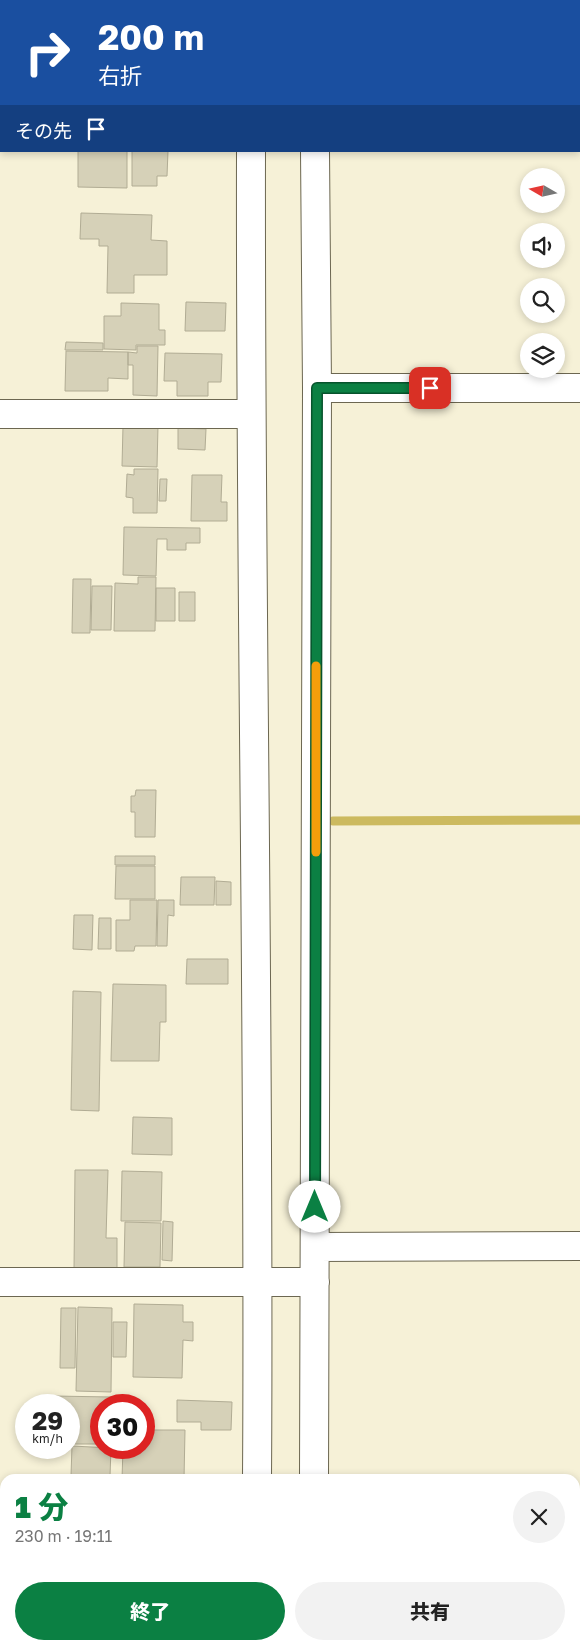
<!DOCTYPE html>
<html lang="ja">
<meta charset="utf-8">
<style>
:root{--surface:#fff;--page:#f2f2f2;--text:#222;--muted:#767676;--accent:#0b8043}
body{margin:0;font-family:"Golos Text","Noto Sans JP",sans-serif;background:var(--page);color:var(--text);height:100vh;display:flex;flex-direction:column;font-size:19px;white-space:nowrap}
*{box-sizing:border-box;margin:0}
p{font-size:16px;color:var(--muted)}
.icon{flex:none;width:28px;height:28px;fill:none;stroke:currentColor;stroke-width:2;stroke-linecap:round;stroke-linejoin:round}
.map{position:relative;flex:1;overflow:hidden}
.side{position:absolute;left:0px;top:1474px;width:580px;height:176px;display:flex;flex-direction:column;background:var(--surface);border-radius:15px 15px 0 0;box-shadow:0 2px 8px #0003}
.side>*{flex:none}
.guide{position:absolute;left:0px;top:0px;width:580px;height:152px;box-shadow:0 2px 8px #0003;background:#1a4fa0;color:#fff;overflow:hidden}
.needle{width:32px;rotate:279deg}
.buttons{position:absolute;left:520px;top:168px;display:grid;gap:10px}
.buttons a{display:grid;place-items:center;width:45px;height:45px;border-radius:50%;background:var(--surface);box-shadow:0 2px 8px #0003;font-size:25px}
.speed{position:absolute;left:15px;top:1394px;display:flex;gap:10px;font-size:25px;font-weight:700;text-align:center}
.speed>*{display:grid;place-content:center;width:65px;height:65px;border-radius:50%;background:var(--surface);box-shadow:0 2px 8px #0003;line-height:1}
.speed small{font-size:12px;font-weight:400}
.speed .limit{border:8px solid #d22;background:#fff;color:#111}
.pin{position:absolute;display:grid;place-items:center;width:42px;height:42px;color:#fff;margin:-21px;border-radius:10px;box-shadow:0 2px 8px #0006}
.me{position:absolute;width:55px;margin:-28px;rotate:0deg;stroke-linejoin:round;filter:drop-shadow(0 0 4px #0008)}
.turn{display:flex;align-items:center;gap:18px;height:105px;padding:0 15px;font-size:22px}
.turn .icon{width:65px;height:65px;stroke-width:2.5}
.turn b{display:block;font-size:35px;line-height:42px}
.then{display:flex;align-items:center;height:48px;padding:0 15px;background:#0003;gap:10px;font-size:19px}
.round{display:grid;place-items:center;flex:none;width:52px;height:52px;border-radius:26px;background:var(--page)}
.overview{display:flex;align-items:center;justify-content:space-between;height:85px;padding:0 15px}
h1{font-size:30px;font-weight:800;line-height:38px;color:var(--accent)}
.cta{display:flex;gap:10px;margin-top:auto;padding:10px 15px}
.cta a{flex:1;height:58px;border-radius:30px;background:var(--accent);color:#fff;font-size:20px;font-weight:800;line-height:58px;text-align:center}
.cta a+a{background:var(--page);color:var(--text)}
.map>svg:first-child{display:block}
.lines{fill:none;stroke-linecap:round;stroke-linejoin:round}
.stream{stroke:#ccba5f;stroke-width:9}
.building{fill:#d6d1b8;stroke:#b1ac94}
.street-casing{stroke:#6c6751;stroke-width:30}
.street{stroke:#fff;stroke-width:28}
.route-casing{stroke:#07532c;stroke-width:12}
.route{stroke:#0b8043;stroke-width:9}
.slow{stroke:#f59e0b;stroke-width:9}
</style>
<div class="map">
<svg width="580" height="1649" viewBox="0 0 580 1649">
<rect width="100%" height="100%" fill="#f6f1d7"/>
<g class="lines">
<!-- stream -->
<path class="stream" d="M 333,821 L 580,820"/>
</g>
<!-- building -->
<path class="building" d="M 78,151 L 127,151 L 127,188 L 78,187 Z
M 132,151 L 168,151 L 167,176 L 157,176 L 157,186 L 132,186 Z
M 81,213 L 152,215 L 151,240 L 167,241 L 167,275 L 134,275 L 134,293 L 107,293 L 108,246 L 99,246 L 99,239 L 80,239 Z
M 186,302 L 226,303 L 225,331 L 185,331 Z
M 121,303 L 159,304 L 159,330 L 165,330 L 165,345 L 136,345 L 136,350 L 104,349 L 104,316 L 121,316 Z
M 66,342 L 103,343 L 103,350 L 65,350 Z
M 137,346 L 158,346 L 157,396 L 133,395 L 133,365 L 128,365 L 128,352 L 137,353 Z
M 66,351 L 128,352 L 128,379 L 108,378 L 108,391 L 65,391 Z
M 165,353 L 222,354 L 221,382 L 208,382 L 208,396 L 177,396 L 177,381 L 164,381 Z
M 123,426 L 158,426 L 157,467 L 122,466 Z
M 178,428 L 206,429 L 205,450 L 178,449 Z
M 134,469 L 158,469 L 157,513 L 133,513 L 133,498 L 126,497 L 127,474 L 134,475 Z
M 192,475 L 222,475 L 221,502 L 227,502 L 227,521 L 191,521 Z
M 160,479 L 167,479 L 166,501 L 159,501 Z
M 124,527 L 200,528 L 200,543 L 186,543 L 186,550 L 167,550 L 167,539 L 157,539 L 156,576 L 123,575 Z
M 138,577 L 156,577 L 155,631 L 114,631 L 115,583 L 138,584 Z
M 73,579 L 91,579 L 90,633 L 72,633 Z
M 92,586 L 112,586 L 111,630 L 91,630 Z
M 156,588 L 175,588 L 175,621 L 156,621 Z
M 179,592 L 195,592 L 195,621 L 179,621 Z
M 136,790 L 156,790 L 155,837 L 135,837 L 135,812 L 131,812 L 131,796 L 135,796 Z
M 115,856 L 155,856 L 155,865 L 115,865 Z
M 116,866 L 155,866 L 155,899 L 115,899 Z
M 181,877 L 215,877 L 214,905 L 180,905 Z
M 216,881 L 231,882 L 231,905 L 216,905 Z
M 130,900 L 157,900 L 156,946 L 135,946 L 134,951 L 116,951 L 116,920 L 130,920 Z
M 158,900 L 174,900 L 174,916 L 168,915 L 167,946 L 157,946 Z
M 74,915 L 93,915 L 92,950 L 73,949 Z
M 99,918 L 111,918 L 111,949 L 98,949 Z
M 187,959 L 228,959 L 228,984 L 186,984 Z
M 113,984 L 166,985 L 166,1022 L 160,1022 L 159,1061 L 111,1061 Z
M 73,991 L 101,992 L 99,1111 L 71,1110 Z
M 133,1117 L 172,1118 L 172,1155 L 132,1154 Z
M 75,1170 L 108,1170 L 106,1238 L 117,1238 L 117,1269 L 74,1269 Z
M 122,1171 L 162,1172 L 161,1221 L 121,1221 Z
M 163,1221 L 173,1222 L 172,1261 L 162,1260 Z
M 125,1222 L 161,1223 L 160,1267 L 124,1267 Z
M 134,1304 L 183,1305 L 183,1322 L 193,1322 L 193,1341 L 183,1340 L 182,1378 L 133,1377 Z
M 78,1307 L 112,1308 L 111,1392 L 76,1391 Z
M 61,1308 L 76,1308 L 75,1368 L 60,1368 Z
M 113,1322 L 127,1322 L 126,1357 L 113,1357 Z
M 53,1396 L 111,1397 L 111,1405 L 101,1405 L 101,1444 L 69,1444 L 69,1405 L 53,1405 Z
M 177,1400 L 232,1402 L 231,1430 L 201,1430 L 201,1422 L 177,1422 Z
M 144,1430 L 185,1430 L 184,1479 L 122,1479 L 123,1448 L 144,1448 Z
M 72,1446 L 111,1448 L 110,1476 L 71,1476 Z"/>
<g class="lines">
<!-- street casing -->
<g class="street-casing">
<path id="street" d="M 314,0 L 314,1
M 252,1 L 252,0
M 251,151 C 250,594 260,1036 257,1479
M 317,388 L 580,388
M 0,414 L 251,414
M 315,1247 L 580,1246
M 0,1282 L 315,1282
M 314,1479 L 317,388 L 315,151
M 256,1649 L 256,1645
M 313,1649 L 313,1645"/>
</g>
<!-- street -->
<use href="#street" class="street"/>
</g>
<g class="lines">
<!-- route casing -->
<g class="route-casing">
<path id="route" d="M 315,1207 L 317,388 L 430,388"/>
</g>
<!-- route -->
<use href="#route" class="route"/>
<!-- slow -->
<path class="slow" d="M 316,852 L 316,666"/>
</g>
</svg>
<div class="buttons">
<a><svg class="needle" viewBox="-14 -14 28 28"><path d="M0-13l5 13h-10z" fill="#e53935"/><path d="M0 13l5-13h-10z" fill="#767676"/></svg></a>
<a><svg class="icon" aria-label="sound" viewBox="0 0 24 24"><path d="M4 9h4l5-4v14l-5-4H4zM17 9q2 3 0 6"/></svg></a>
<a><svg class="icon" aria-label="search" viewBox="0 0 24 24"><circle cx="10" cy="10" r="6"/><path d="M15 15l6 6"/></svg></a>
<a><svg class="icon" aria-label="layers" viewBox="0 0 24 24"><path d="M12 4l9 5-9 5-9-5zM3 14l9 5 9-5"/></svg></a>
</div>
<div class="speed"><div>29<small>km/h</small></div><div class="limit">30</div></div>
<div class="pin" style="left:430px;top:388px;background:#d93025"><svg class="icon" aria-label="arrive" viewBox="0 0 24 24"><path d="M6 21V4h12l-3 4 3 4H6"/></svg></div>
<svg class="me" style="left:315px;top:1207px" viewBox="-20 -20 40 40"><circle r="19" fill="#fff"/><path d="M0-13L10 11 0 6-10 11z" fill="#0b8043"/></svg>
<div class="guide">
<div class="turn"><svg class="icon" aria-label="right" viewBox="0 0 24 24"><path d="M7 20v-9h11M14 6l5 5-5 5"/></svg><div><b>200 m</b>右折</div></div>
<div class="then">その先<svg class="icon" aria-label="arrive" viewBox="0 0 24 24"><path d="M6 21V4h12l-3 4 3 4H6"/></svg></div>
</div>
<section class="side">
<div class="overview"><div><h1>1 分</h1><p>230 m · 19:11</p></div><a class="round"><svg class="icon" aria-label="close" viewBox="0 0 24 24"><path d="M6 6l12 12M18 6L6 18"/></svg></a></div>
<div class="cta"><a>終了</a><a>共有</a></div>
</section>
</div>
